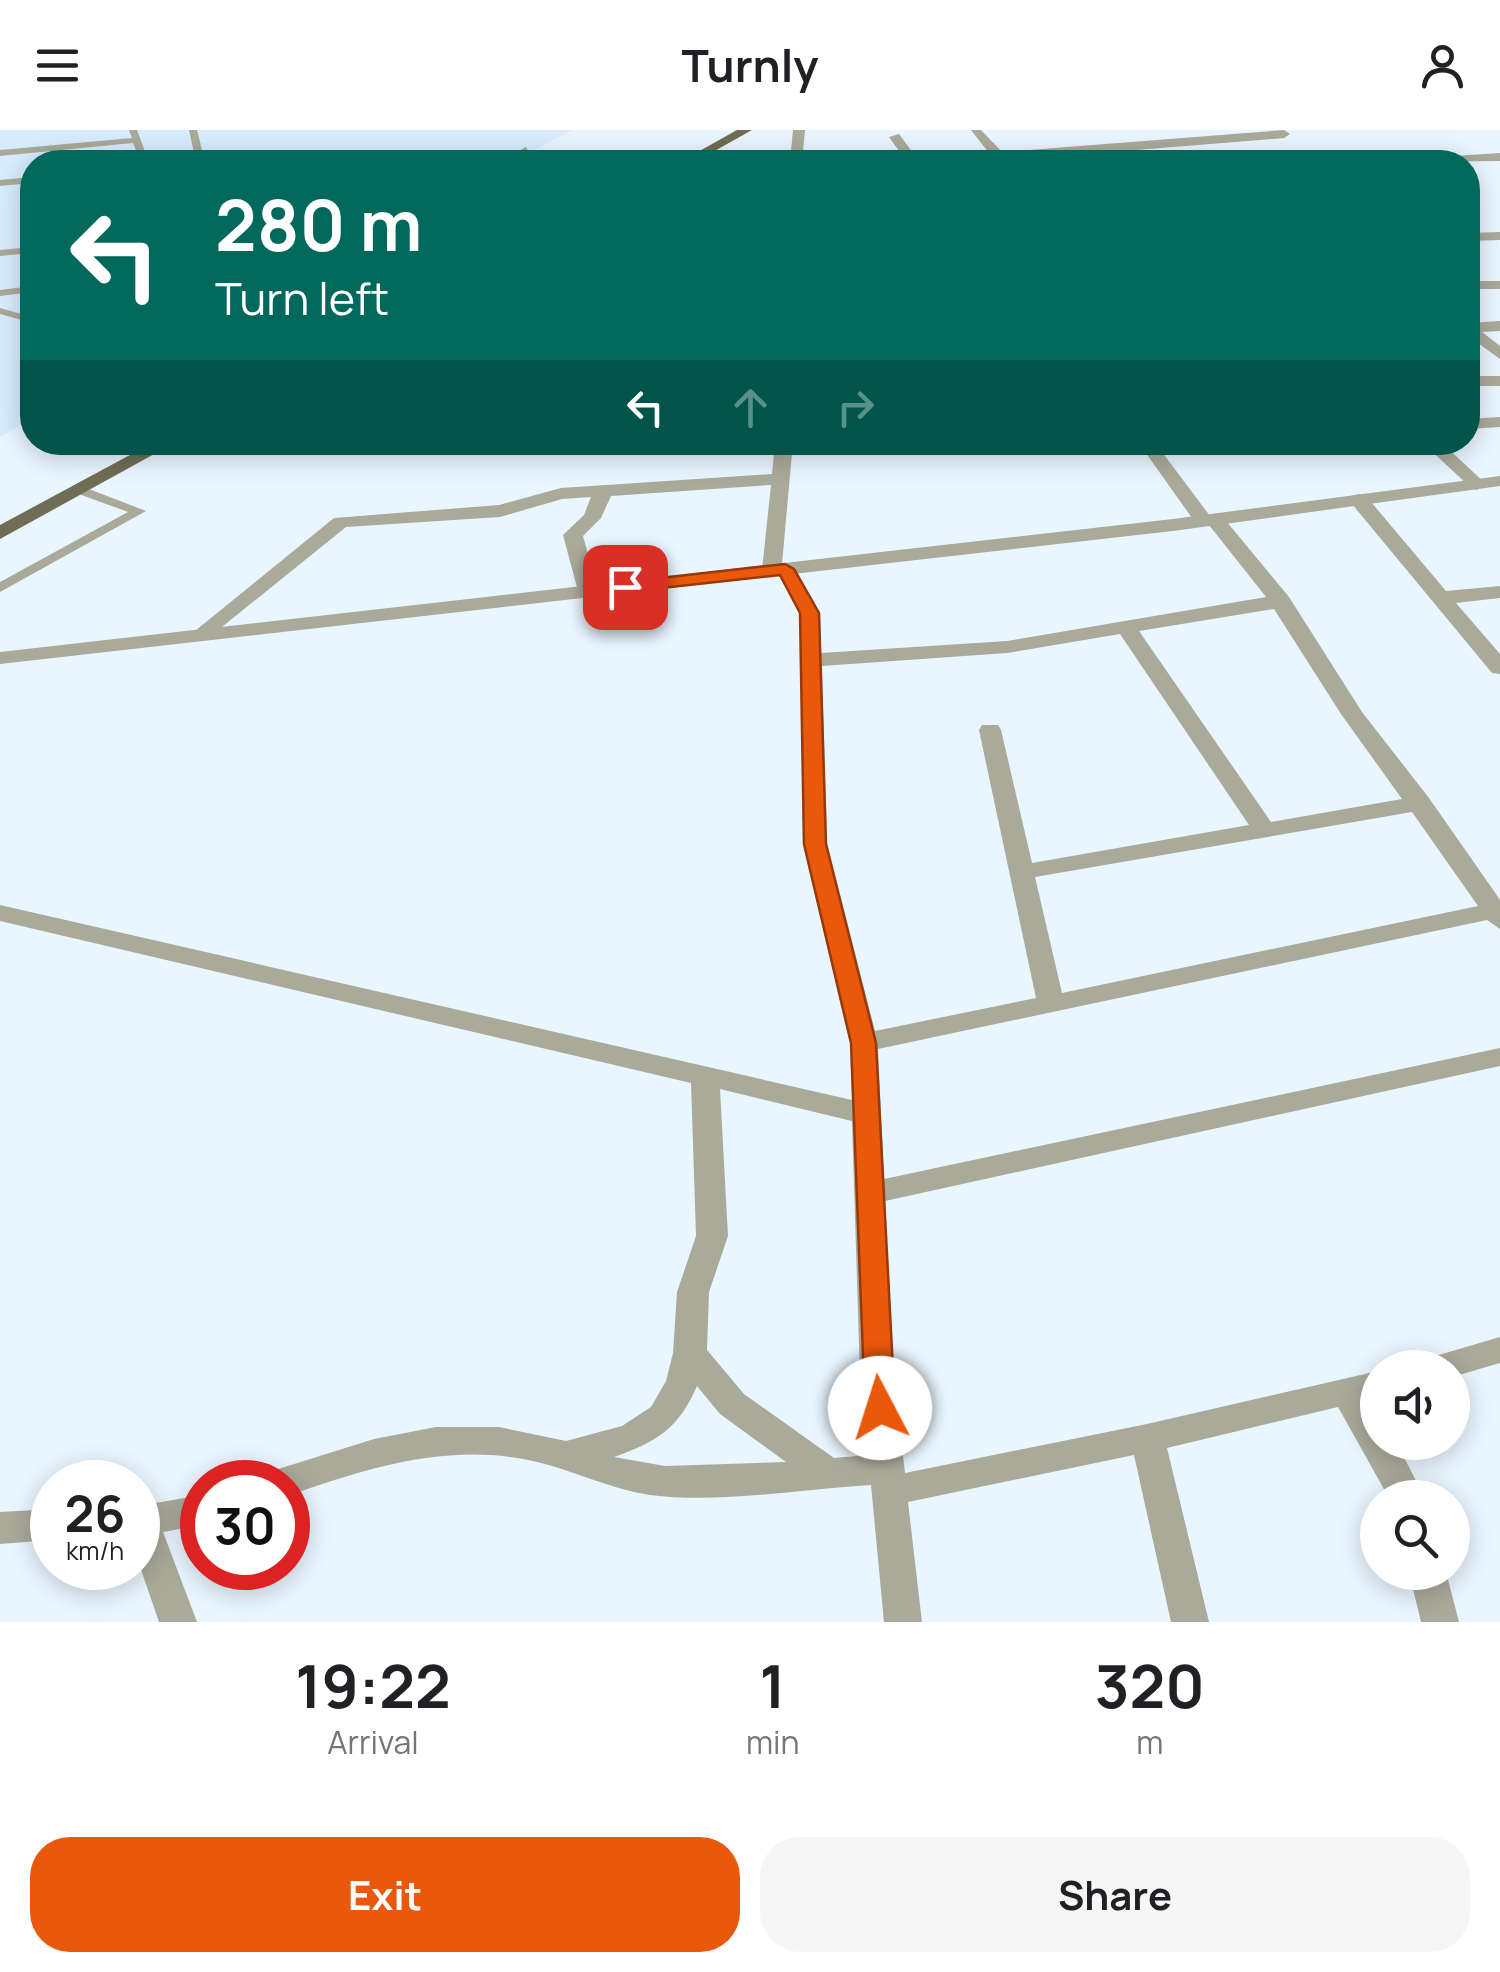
<!DOCTYPE html>
<style>
:root{--surface:#fff;--page:#f6f6f6;--text:#202124;--muted:#757577;--accent:#ea580c}
body{margin:0;font-family:Manrope,sans-serif;background:var(--page);color:var(--text);height:100vh;display:flex;flex-direction:column;font-size:38px;white-space:nowrap}
*{box-sizing:border-box;margin:0}
p{font-size:32px;color:var(--muted)}
.icon{flex:none;width:55px;height:55px;fill:none;stroke:currentColor;stroke-width:2;stroke-linecap:round;stroke-linejoin:round}
.map{position:relative;height:1492px;overflow:hidden}
.panel{display:flex;flex-direction:column;background:var(--surface);flex:1}
.panel>*{flex:none}
.guide{position:absolute;left:20px;top:20px;width:1460px;height:305px;border-radius:40px;box-shadow:0 5px 25px #0003;background:#00695c;color:#fff;overflow:hidden}
.buttons{position:absolute;left:1360px;top:1220px;display:grid;gap:20px}
.buttons a{display:grid;place-items:center;width:110px;height:110px;border-radius:50%;background:var(--surface);box-shadow:0 5px 25px #0003;font-size:50px}
.speed{position:absolute;left:30px;top:1330px;display:flex;gap:20px;font-size:50px;font-weight:700;text-align:center}
.speed>*{display:grid;place-content:center;width:130px;height:130px;border-radius:50%;background:var(--surface);box-shadow:0 5px 25px #0003;line-height:1}
.speed small{font-size:25px;font-weight:400}
.speed .limit{border:15px solid #d22;background:#fff;color:#111}
.pin{position:absolute;display:grid;place-items:center;width:85px;height:85px;color:#fff;margin:-42px;border-radius:20px;box-shadow:0 5px 15px #0006}
.me{position:absolute;width:110px;margin:-55px;rotate:355deg;stroke-linejoin:round;filter:drop-shadow(0 0 8px #0008)}
.turn{display:flex;align-items:center;gap:35px;height:210px;padding:0 30px;font-size:45px}
.turn .icon{width:130px;height:130px;stroke-width:2.5}
.turn b{display:block;font-size:70px;line-height:85px}
.lanes{display:flex;align-items:center;height:95px;padding:0 30px;background:#0003;justify-content:center;gap:50px;direction:ltr}
.lanes .off{opacity:.35}
.eta{display:flex;justify-content:space-evenly;align-items:center;height:170px;text-align:center}
.eta b{font-size:60px;font-weight:700;line-height:70px}
.button{display:flex;gap:20px;margin-top:auto;padding:20px 30px}
.button a{flex:1;height:115px;border-radius:40px;background:var(--accent);color:#fff;font-size:40px;font-weight:700;line-height:115px;text-align:center}
.button a+a{background:var(--page);color:var(--text)}
header{display:flex;justify-content:space-between;align-items:center;height:130px;padding:0 30px;background:var(--surface);font-size:45px;font-weight:700}
.map>svg:first-child{display:block}
.built{fill:#d8ecff}
.lines{fill:none;stroke-linecap:round;stroke-linejoin:round}
.service{fill:#aaaa9b;fill-rule:evenodd}
.minor{fill:#aaaa9b;fill-rule:evenodd}
.tertiary{fill:#aaaa9b;fill-rule:evenodd}
.primary{fill:#6f6d53;fill-rule:evenodd}
.route{fill:#ea580c;stroke:#983908;stroke-width:2.5}
</style>
<header><svg class="icon" aria-label="menu" viewBox="0 0 24 24"><path d="M4 6h16M4 12h16M4 18h16"/></svg>Turnly<svg class="icon" aria-label="person" viewBox="0 0 24 24"><circle cx="12" cy="8" r="4"/><path d="M4 21q1-7 8-7t8 7"/></svg></header>
<div class="map">
<svg width="1500" height="1492" viewBox="0 0 1500 1492">
<rect width="100%" height="100%" fill="#e9f5ff"/>
<!-- built -->
<path class="built" d="M 0,0 L 572,0 L 511,32 L 32,32 L 32,289 L 0,307 Z"/>
<g class="lines">
<!-- service -->
<path class="service" d="M 129,0 L 137,0 L 149,32 L 141,32 L 133,13 L 0,26 L 0,20 L 132,8 Z
M 189,0 L 197,0 L 205,32 L 196,32 Z
M 526,17 L 529,22 L 510,32 L 499,32 Z
M 32,47 L 32,53 L 0,56 L 0,50 Z
M 32,117 L 32,123 L 0,126 L 0,120 Z
M 32,156 L 32,162 L 0,166 L 0,160 Z
M 0,178 L 32,187 L 32,193 L 0,184 Z
M 81,356 L 146,381 L 0,462 L 0,452 L 128,382 L 76,363 L 76,357 Z"/>
<!-- minor -->
<path class="minor" d="M 793,0 L 805,0 L 802,32 L 790,32 Z
M 971,0 L 981,0 L 1002,22 L 1284,0 L 1290,4 L 1284,8 L 999,31 L 907,32 L 889,7 L 899,4 L 919,31 L 989,23 Z
M 1500,23 L 1500,31 L 1416,32 L 1422,28 Z
M 1500,102 L 1500,110 L 1468,111 L 1468,103 Z
M 1468,151 L 1500,151 L 1500,159 L 1468,159 Z
M 1500,191 L 1500,201 L 1482,202 L 1500,216 L 1500,229 L 1468,206 L 1468,193 Z
M 1468,246 L 1500,246 L 1500,256 L 1468,256 Z
M 1500,287 L 1500,297 L 1468,299 L 1468,289 Z
M 775,312 L 793,312 L 782,434 L 792,435 L 820,483 L 821,523 L 1007,511 L 1266,467 L 1209,395 L 1197,395 L 1138,312 L 1215,312 L 1207,317 L 1162,322 L 1210,386 L 1222,386 L 1289,467 L 1362,582 L 1429,668 L 1496,764 L 1500,770 L 1500,799 L 1487,790 L 878,919 L 884,1049 L 1500,918 L 1500,936 L 885,1071 L 894,1247 L 905,1343 L 1147,1294 L 1378,1241 L 1378,1268 L 1370,1270 L 1378,1282 L 1378,1312 L 1396,1312 L 1425,1368 L 1389,1368 L 1338,1277 L 1167,1318 L 1209,1492 L 1171,1492 L 1134,1325 L 908,1372 L 922,1492 L 884,1492 L 871,1355 C 799,1359 722,1374 650,1365 C 610,1359 573,1340 533,1331 C 449,1312 366,1338 288,1366 L 288,1352 L 267,1352 L 272,1341 L 374,1309 L 436,1297 L 499,1297 L 566,1311 L 622,1296 L 651,1277 L 666,1251 L 673,1223 L 677,1162 L 696,1106 L 691,953 L 0,791 L 0,775 L 852,970 L 850,913 L 803,714 L 800,483 L 778,444 L 765,444 L 762,440 L 771,355 L 611,366 L 601,388 L 583,406 L 598,461 L 588,467 L 578,461 L 563,405 L 584,385 L 591,367 L 562,369 L 500,387 L 346,397 L 207,509 L 193,509 L 190,505 L 334,388 L 499,375 L 561,358 L 772,344 ZM 1274,479 L 1341,584 L 1402,669 L 1271,692 L 1139,501 ZM 1120,504 L 1249,695 L 1032,733 L 1001,600 L 998,595 L 982,595 L 979,600 L 1036,868 L 875,901 L 827,714 L 822,536 L 1007,523 ZM 1412,682 L 1478,776 L 1062,863 L 1035,747 ZM 720,959 L 852,991 L 860,1247 L 868,1325 L 834,1328 L 744,1264 L 707,1220 L 709,1162 L 728,1106 ZM 697,1256 L 720,1284 L 786,1332 L 665,1336 L 614,1327 C 657,1312 679,1298 697,1256 Z
M 1422,312 L 1441,312 L 1486,354 L 1477,360 L 1471,358 Z
M 1359,364 L 1366,366 L 1446,461 L 1500,456 L 1500,468 L 1456,473 L 1500,524 L 1500,544 L 1492,543 L 1352,374 L 1352,366 Z
M 1500,1207 L 1500,1233 L 1452,1247 L 1452,1238 L 1421,1238 L 1425,1229 Z
M 202,1365 L 202,1395 L 163,1402 L 197,1492 L 159,1492 L 138,1431 L 138,1376 Z
M 52,1379 L 52,1410 L 0,1414 L 0,1382 Z
M 1409,1442 L 1446,1442 L 1459,1492 L 1421,1492 Z"/>
<!-- tertiary -->
<path class="tertiary" d="M 1500,346 L 1500,356 L 1173,401 L 0,534 L 0,522 L 1173,389 Z"/>
<!-- primary -->
<path class="primary" d="M 737,0 L 752,0 L 695,32 L 680,32 Z
M 154,312 L 176,312 L 0,409 L 0,395 Z"/>
</g>
<!-- route -->
<path class="route" d="M 785,434 L 794,439 L 819,483 L 826,714 L 876,913 L 895,1278 L 891,1287 L 880,1291 L 869,1287 L 865,1278 L 851,913 L 804,714 L 800,483 L 780,445 L 625,462 L 616,457 L 625,452 Z"/>
</svg>
<div class="buttons">
<a><svg class="icon" aria-label="sound" viewBox="0 0 24 24"><path d="M4 9h4l5-4v14l-5-4H4zM17 9q2 3 0 6"/></svg></a>
<a><svg class="icon" aria-label="search" viewBox="0 0 24 24"><circle cx="10" cy="10" r="6"/><path d="M15 15l6 6"/></svg></a>
</div>
<div class="speed"><div>26<small>km/h</small></div><div class="limit">30</div></div>
<div class="pin" style="left:625px;top:457px;background:#d93025"><svg class="icon" aria-label="arrive" viewBox="0 0 24 24"><path d="M6 21V4h12l-3 4 3 4H6"/></svg></div>
<svg class="me" style="left:880px;top:1278px" viewBox="-20 -20 40 40"><circle r="19" fill="#fff"/><path d="M0-13L10 11 0 6-10 11z" fill="#ea580c"/></svg>
<div class="guide">
<div class="turn"><svg class="icon" aria-label="left" viewBox="0 0 24 24"><path d="M17 20v-9H6M10 6l-5 5 5 5"/></svg><div><b>280 m</b>Turn left</div></div>
<div class="lanes"><svg class="icon" aria-label="left" viewBox="0 0 24 24"><path d="M17 20v-9H6M10 6l-5 5 5 5"/></svg><svg class="icon off" aria-label="ahead" viewBox="0 0 24 24"><path d="M12 20V5M6 11l6-6 6 6"/></svg><svg class="icon off" aria-label="right" viewBox="0 0 24 24"><path d="M7 20v-9h11M14 6l5 5-5 5"/></svg></div>
</div>
</div>
<section class="panel">
<div class="eta">
<div><b>19:22</b><p>Arrival</p></div>
<div><b>1</b><p>min</p></div>
<div><b>320</b><p>m</p></div>
</div>
<div class="button"><a>Exit</a><a>Share</a></div>
</section>
